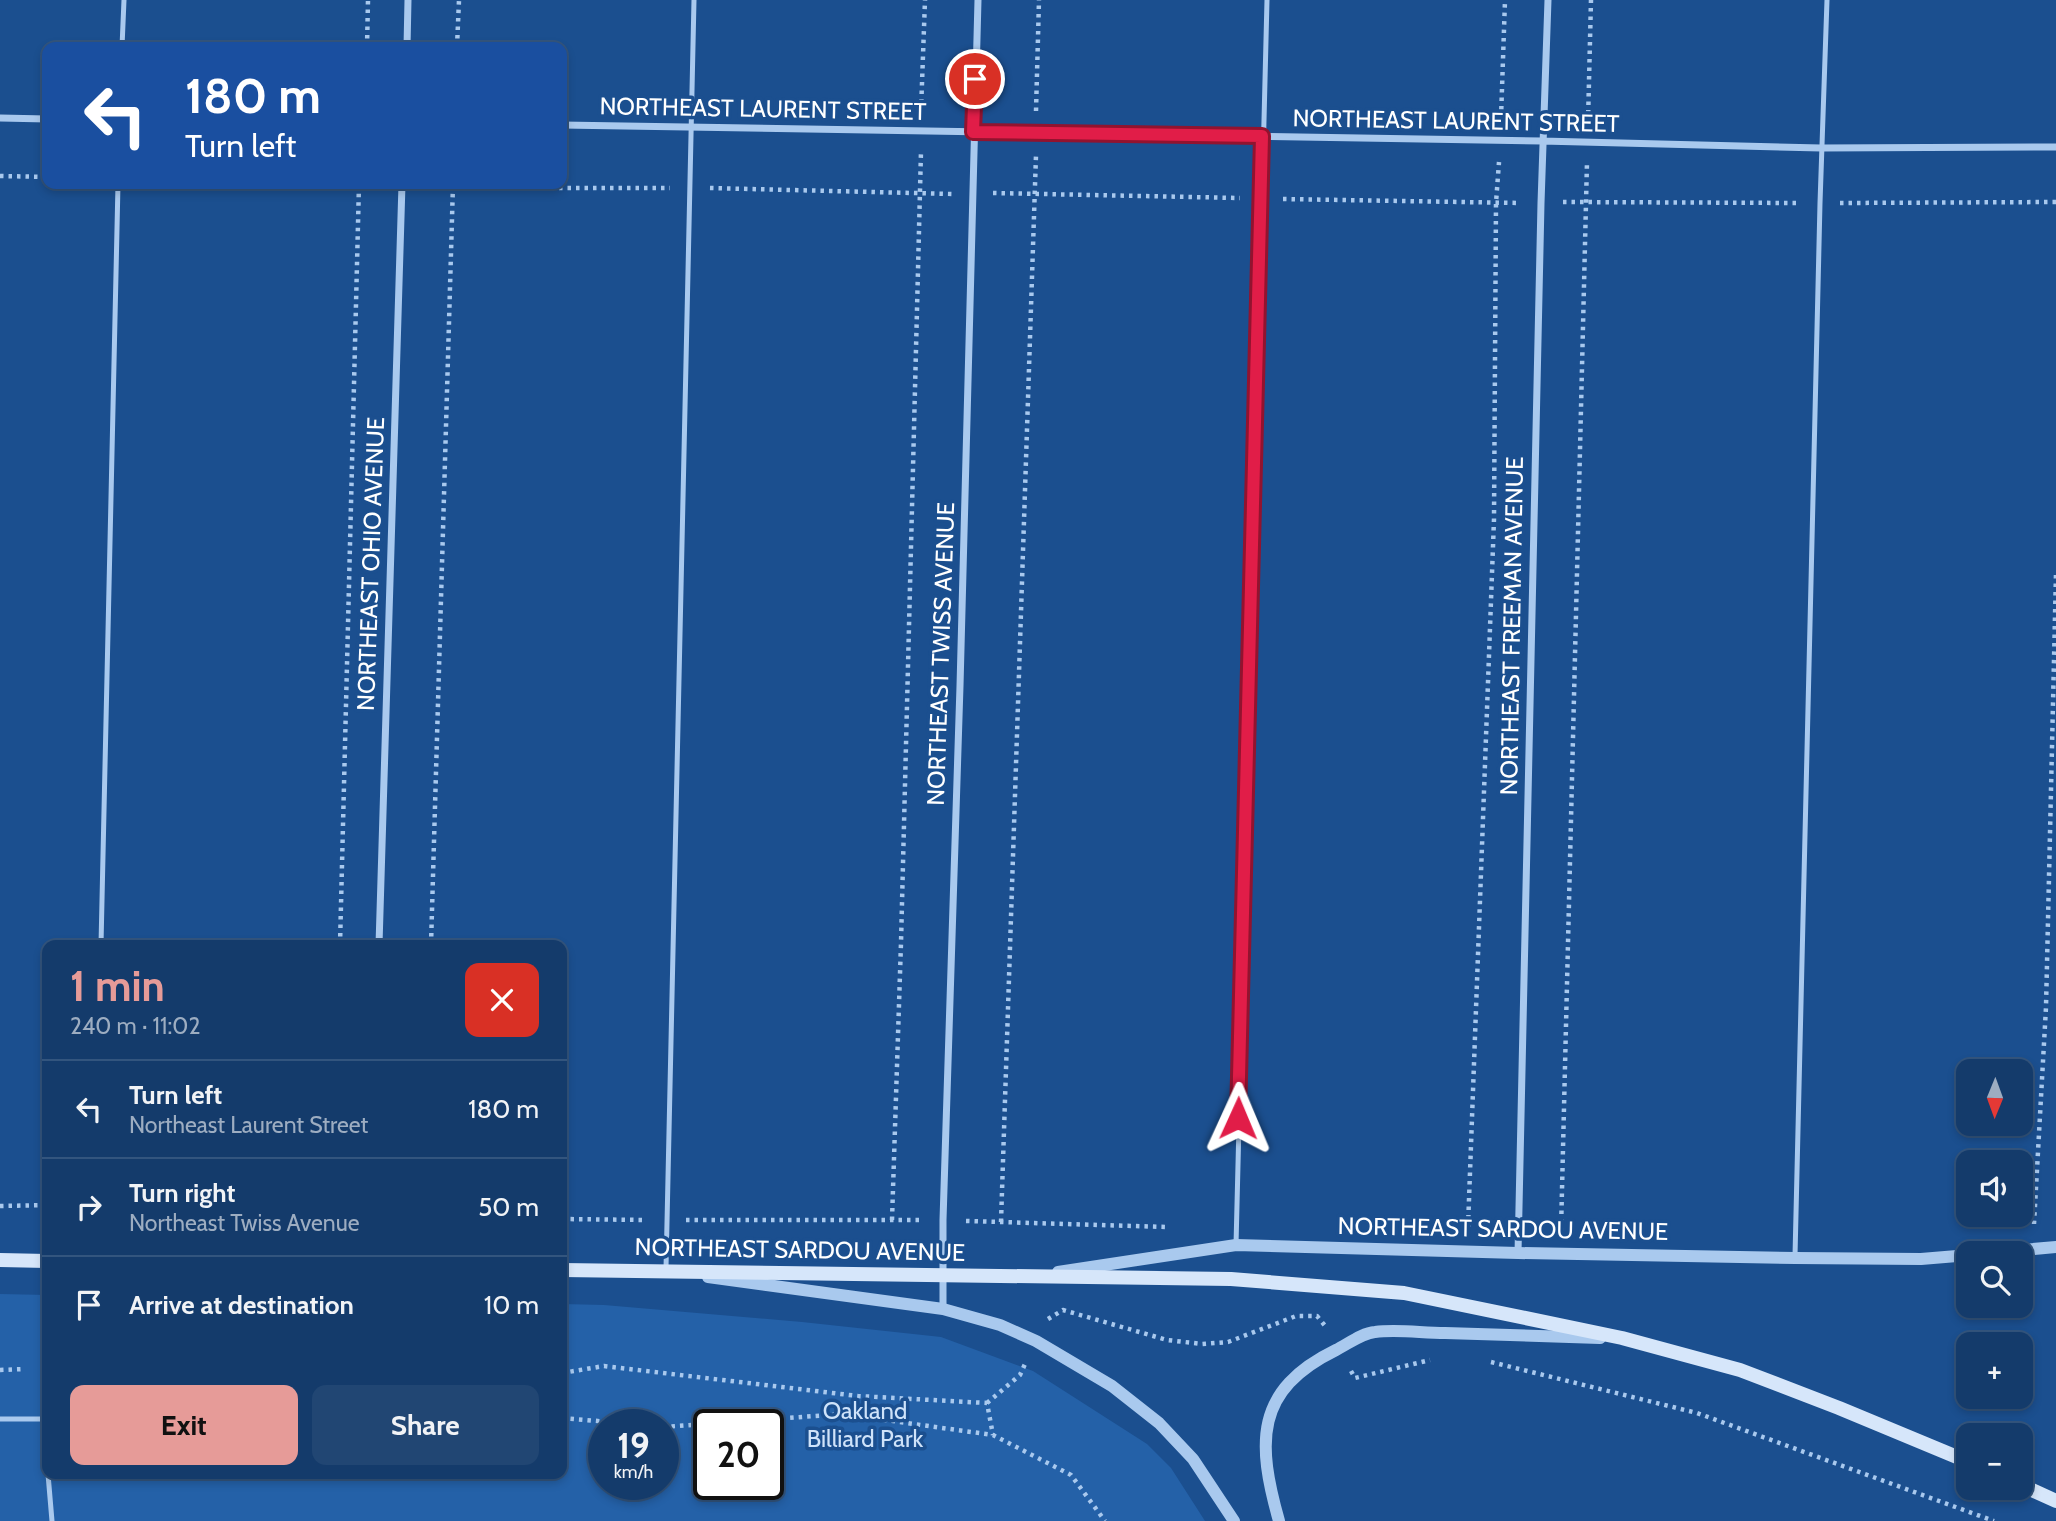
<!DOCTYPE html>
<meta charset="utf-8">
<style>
:root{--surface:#143b6b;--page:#214673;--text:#f1f3f6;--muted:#9dadc1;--line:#33557e;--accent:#e69b98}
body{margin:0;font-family:Cabin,sans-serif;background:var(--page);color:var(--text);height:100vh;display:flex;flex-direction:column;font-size:26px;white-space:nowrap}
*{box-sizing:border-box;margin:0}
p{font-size:23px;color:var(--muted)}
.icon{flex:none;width:38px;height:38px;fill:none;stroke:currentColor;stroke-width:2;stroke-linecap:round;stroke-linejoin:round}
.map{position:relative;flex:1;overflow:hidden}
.panel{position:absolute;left:42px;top:940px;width:525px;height:539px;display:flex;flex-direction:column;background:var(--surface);border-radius:14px;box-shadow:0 4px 10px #0003,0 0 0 2px var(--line)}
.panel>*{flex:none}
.banner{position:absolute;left:42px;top:42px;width:525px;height:147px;border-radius:14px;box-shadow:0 4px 10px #0003,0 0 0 2px var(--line);background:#1a4fa0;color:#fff;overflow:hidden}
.needle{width:46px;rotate:181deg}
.buttons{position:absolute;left:1956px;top:1059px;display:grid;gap:14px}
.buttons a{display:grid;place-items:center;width:77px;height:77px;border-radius:14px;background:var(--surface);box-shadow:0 4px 10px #0003,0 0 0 2px var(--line);font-size:35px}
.speed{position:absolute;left:588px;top:1409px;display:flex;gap:14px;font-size:35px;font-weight:700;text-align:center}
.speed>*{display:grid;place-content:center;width:91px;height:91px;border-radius:50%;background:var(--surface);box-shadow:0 4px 10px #0003,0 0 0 2px var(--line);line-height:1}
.speed small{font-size:18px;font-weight:400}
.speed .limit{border:4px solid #111;border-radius:10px;background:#fff;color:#111}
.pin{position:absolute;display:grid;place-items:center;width:60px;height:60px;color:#fff;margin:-30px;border:4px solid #fff;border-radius:50%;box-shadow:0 2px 7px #0007}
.me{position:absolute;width:77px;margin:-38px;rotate:1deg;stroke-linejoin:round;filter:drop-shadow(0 0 5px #0008)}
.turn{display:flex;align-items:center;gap:24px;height:147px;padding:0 28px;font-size:32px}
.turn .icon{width:91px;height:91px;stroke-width:2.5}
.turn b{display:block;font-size:49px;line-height:60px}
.round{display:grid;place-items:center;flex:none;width:74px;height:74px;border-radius:14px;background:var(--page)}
.headline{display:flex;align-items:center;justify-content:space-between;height:119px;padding:0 28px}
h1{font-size:42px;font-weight:800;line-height:52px;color:var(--accent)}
.button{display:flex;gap:14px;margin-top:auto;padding:14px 28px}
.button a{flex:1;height:80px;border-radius:14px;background:var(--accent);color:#111;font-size:28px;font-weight:800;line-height:80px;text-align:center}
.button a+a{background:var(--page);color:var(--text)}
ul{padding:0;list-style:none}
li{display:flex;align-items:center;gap:21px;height:98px;padding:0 28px;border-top:2px solid var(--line)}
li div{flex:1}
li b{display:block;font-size:26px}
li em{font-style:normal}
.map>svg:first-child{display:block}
.green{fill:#2461a8;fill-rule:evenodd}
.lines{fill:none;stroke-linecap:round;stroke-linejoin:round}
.path{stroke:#a9c9ee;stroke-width:4.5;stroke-dasharray:3.5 5;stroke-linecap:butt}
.service{stroke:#a9c9ee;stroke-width:5}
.minor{stroke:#a9c9ee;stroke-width:7}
.tertiary{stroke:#a9c9ee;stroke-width:12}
.secondary{stroke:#d6e6fa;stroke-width:14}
.route-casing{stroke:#92132f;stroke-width:18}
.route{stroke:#e11d48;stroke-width:12}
.labels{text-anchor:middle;stroke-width:7;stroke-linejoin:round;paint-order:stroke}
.street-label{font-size:24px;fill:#fff;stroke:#1b4f8f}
.park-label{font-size:24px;fill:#cfe3fa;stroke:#1b4f8f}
</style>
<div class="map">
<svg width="2056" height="1521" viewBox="0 0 2056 1521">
<rect width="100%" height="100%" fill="#1b4f8f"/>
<!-- green -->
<path class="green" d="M 0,1294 L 47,1295 L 47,1474 L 562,1474 L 562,1304 L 604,1305 L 802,1322 L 941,1337 L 1033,1371 L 1147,1444 L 1171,1468 L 1205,1521 L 0,1521 ZM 604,1424 L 663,1424 L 663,1484 L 604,1484 ZM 709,1424 L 768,1424 L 768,1484 L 709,1484 Z"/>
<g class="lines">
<!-- path -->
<path class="path" d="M 367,47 L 368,0
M 457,47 L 459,0
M 921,111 L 925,0
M 1036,111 L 1039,0
M 1501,118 L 1505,0
M 1588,122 L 1591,0
M 0,176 L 47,177
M 321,184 L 379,186
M 423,188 L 670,188
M 710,188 L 953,194
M 993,193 L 1240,198
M 1283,199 L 1520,203
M 1563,202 L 1800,203
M 1840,203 L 2056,202
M 340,945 L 359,184
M 431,945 L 453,184
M 0,1206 L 47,1205
M 562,1219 L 646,1220
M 686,1220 L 922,1220
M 892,1220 L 901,943 L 921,151
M 966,1221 L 1167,1227
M 1001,1222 L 1036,155
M 2034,1224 L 2046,1007 L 2056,573
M 1468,1227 L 1494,519 L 1496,203 L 1499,162
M 1561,1231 L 1587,162
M 1048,1319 L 1063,1310 L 1167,1340 L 1202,1344 L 1228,1342 L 1296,1316 L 1317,1316 L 1326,1327
M 1491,1362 L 1697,1413 L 1994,1521
M 0,1370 L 25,1369
M 1351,1371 L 1355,1378 L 1430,1360
M 562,1373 L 604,1366 L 858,1396 L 987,1403 L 993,1435
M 987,1403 L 1020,1375 L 1025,1364
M 562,1418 L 633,1424
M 663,1427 L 842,1414 L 993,1435 L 1071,1475 L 1105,1521"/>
<!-- service -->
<path class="service" d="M 122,47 L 124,0
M 101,945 L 118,184
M 1236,1245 L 1267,0
M 1795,1256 L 1820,203 L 1827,0
M 666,1268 L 694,0
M 47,1285 L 43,1419 L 47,1463
M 0,1419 L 43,1419
M 48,1474 L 52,1521"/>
<!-- minor -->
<path class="minor" d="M 407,47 L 408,0
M 0,118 L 47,119
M 562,125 L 1542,141 L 1821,148 L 2056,147
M 379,945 L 402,184
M 1518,1253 L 1541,203 L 1548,0
M 943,1309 L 943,1220 L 960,686 L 978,0"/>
<!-- tertiary -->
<path class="tertiary" d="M 1988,1253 L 2056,1247
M 1058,1272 L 1236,1245 L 1518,1253 L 1795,1258 L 1921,1259 L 1969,1255
M 708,1277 L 943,1309 L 1000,1325 L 1036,1341 L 1112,1386 L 1159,1423 L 1193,1459 L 1234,1521
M 1279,1521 C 1257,1443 1254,1390 1336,1350 C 1348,1344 1362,1333 1375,1332 C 1397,1329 1422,1333 1445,1333 C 1496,1335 1548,1336 1600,1338"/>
<!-- secondary -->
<path class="secondary" d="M 0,1260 L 47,1261
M 562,1270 L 1231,1279 L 1404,1293 L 1622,1338 L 1740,1370 L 1839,1408 L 1969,1462
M 2021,1485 L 2056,1501"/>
</g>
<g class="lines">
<!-- route casing -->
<g class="route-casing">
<path id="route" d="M 975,79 L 973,132 L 1262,136 L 1238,1118"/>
</g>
<!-- route -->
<use href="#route" class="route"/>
</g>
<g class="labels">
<!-- street labels -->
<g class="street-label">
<text transform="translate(763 109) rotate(1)" y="8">NORTHEAST LAURENT STREET</text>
<text transform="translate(1456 121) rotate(1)" y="8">NORTHEAST LAURENT STREET</text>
<text transform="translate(371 564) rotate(-88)" y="8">NORTHEAST OHIO AVENUE</text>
<text transform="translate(1512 626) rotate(-89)" y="8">NORTHEAST FREEMAN AVENUE</text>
<text transform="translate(941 654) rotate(-88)" y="8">NORTHEAST TWISS AVENUE</text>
<text transform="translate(1503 1229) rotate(1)" y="8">NORTHEAST SARDOU AVENUE</text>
<text transform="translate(800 1250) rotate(1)" y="8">NORTHEAST SARDOU AVENUE</text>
</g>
<!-- park labels -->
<g class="park-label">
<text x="865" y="1419">Oakland<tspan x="865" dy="28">Billiard Park</tspan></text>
</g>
</g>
</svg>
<div class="buttons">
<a><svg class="needle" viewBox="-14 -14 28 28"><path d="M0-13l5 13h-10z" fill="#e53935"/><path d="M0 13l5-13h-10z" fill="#9dadc1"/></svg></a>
<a><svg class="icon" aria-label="sound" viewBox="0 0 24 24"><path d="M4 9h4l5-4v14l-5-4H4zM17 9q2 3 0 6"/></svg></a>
<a><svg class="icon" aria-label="search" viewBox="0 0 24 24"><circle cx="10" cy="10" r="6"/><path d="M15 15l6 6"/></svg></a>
<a>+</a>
<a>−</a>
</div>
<div class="speed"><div>19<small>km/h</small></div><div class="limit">20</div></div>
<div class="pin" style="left:975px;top:79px;background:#d93025"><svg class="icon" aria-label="arrive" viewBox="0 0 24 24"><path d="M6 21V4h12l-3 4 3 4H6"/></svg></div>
<svg class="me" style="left:1238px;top:1118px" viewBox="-20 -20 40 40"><path d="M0-17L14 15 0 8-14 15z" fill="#e11d48" stroke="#fff" stroke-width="4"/></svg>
<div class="banner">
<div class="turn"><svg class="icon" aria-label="left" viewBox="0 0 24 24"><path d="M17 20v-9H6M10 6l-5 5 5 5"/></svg><div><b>180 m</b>Turn left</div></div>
</div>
<section class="panel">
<div class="headline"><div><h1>1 min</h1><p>240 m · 11:02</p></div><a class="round" style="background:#d93025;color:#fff"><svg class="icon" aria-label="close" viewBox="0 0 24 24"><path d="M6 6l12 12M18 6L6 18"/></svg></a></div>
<ul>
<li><svg class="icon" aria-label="left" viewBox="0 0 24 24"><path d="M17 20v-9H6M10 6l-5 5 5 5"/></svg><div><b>Turn left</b><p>Northeast Laurent Street</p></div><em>180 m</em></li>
<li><svg class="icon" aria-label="right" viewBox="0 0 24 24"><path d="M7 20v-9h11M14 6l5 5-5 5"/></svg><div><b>Turn right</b><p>Northeast Twiss Avenue</p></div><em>50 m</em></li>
<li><svg class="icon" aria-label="arrive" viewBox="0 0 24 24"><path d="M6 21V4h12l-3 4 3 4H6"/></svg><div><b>Arrive at destination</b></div><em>10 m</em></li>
</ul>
<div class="button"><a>Exit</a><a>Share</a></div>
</section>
</div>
